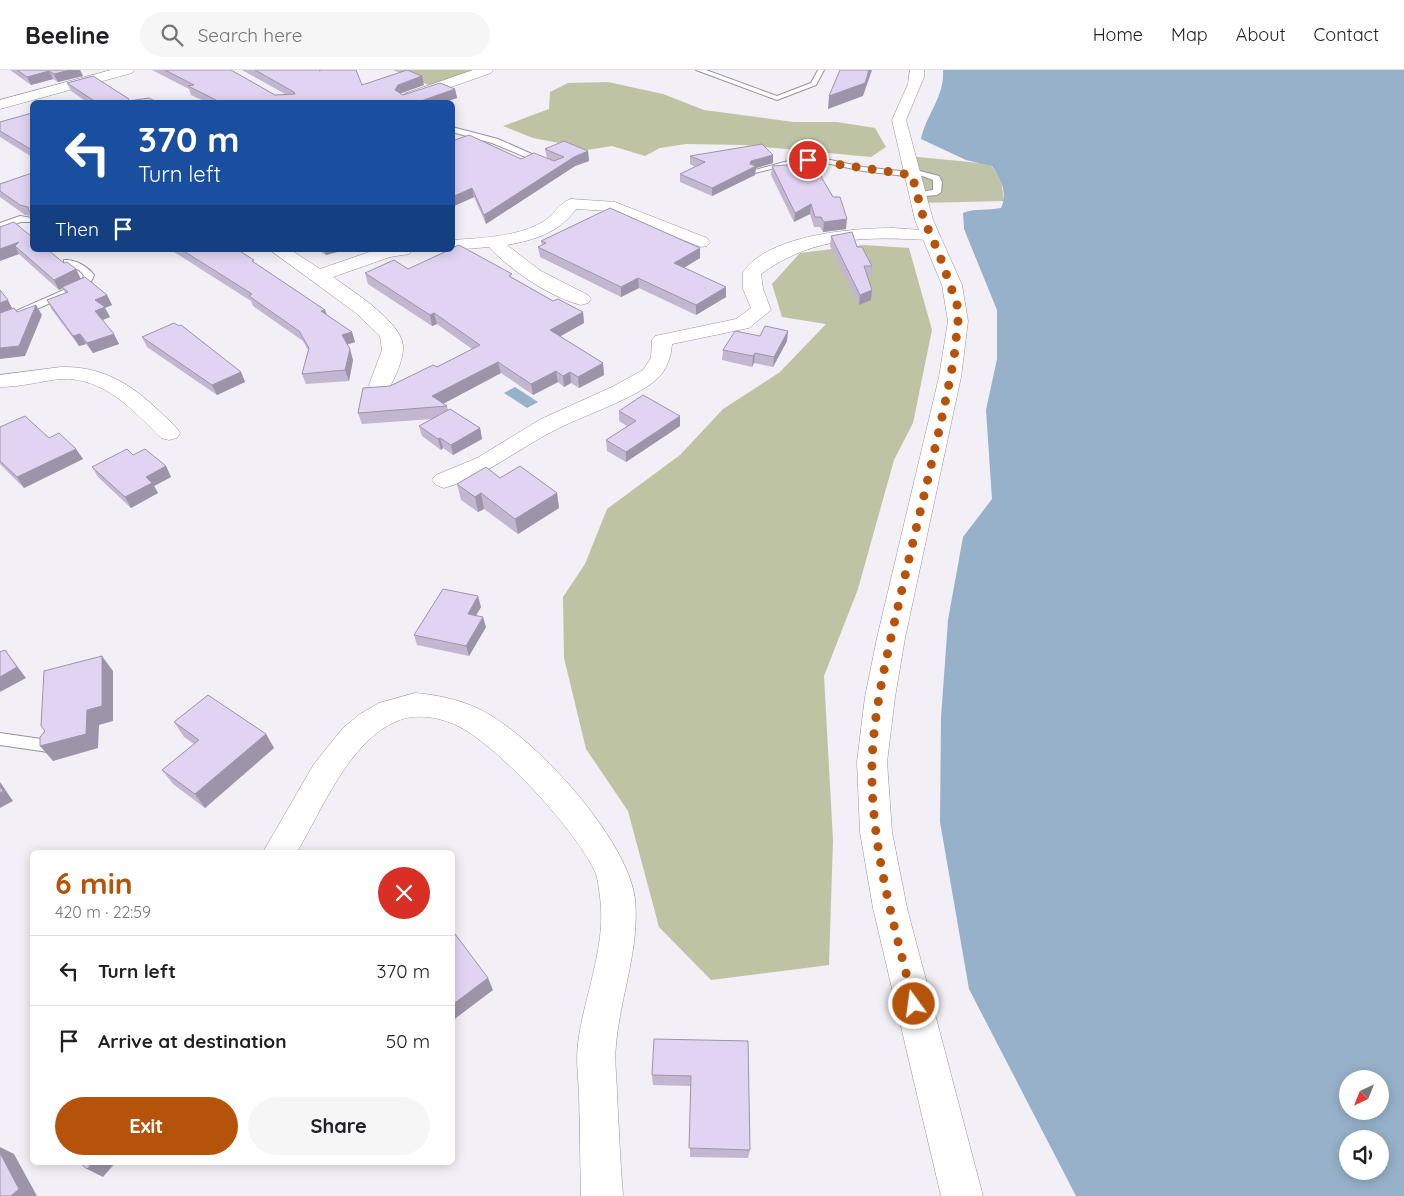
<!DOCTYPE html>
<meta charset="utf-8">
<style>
:root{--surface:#fff;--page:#f6f6f6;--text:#202124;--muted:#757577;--line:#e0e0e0;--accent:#b45309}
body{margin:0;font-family:Quicksand,sans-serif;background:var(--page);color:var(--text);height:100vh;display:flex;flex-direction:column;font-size:19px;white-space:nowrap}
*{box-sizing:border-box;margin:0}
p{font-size:16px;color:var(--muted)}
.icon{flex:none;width:28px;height:28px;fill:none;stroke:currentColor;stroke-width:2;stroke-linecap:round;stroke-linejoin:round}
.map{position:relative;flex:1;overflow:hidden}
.sheet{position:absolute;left:30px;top:780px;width:425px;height:315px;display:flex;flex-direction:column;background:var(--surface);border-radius:8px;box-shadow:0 2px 12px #0003}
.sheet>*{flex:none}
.banner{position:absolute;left:30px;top:30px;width:425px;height:152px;border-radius:8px;box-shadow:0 2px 12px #0003;background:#1a4fa0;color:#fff;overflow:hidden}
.needle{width:32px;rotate:223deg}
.tools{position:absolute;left:1339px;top:1000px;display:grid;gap:10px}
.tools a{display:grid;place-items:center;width:50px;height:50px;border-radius:50%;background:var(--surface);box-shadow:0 2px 12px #0003;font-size:25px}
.pin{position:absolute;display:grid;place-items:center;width:42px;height:42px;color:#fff;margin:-21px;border:2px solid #fff;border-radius:50%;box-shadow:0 1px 5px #0007}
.me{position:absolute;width:55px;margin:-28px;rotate:346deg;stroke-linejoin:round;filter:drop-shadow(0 0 4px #0008)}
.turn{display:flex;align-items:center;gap:18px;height:105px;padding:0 25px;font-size:22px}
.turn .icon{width:65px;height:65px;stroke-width:2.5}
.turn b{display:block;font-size:35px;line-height:42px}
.then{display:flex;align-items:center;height:48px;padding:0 25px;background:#0003;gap:10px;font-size:19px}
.round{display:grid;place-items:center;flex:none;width:52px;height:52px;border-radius:26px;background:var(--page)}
.headline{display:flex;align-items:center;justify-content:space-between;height:85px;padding:0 25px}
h1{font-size:30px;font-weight:800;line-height:38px;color:var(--accent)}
.cta{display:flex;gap:10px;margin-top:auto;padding:10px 25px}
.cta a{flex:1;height:58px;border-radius:30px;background:var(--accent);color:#fff;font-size:20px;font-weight:800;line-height:58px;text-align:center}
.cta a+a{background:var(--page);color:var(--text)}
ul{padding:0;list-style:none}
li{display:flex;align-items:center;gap:15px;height:70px;padding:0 25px;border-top:1px solid var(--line)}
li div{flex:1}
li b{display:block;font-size:19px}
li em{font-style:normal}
header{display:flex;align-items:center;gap:30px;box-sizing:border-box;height:70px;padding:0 25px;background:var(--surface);border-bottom:1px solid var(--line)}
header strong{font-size:24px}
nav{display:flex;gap:28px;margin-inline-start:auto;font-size:18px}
.search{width:350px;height:45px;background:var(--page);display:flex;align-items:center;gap:12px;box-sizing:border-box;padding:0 18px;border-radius:28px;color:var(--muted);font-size:19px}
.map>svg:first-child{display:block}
.green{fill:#bfc4a9}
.forest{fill:#bec4a3}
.water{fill:#96b1c9;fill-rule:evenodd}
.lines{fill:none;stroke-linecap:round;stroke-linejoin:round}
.service-casing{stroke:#96949a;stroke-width:2}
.minor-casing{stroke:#96949a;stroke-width:1}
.secondary-casing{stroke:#96949a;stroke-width:1}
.service{fill:#fff;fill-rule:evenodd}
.minor{fill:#fff;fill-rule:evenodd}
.secondary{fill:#fff;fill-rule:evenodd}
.wall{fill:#c2b6d1}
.shaded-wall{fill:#9e94aa}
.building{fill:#e1d4f3;stroke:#9e94aa}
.route{stroke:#b45309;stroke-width:9;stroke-dasharray:0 16.2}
</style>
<header>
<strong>Beeline</strong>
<div class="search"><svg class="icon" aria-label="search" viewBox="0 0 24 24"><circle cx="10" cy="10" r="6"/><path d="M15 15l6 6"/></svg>Search here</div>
<nav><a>Home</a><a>Map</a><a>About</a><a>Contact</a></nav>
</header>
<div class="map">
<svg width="1404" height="1126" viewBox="0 0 1404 1126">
<rect width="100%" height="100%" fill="#f2eff6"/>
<!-- green -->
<path class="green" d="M 908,86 L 990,94 L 1001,109 L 1004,131 L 919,133 Z"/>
<!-- forest -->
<path class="forest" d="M 393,0 L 476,0 L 431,16 Z
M 608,12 L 663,24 L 704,40 L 794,52 L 837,52 L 875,58 L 886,77 L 871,87 L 744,75 L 686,74 L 660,78 L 645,86 L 612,76 L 587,80 L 575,76 L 533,68 L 503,56 L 549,39 L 550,22 L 568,13 Z
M 864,175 L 909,178 L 932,260 L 913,353 L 894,390 L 858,519 L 824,606 L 833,770 L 829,895 L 711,910 L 659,857 L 628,741 L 586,679 L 564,588 L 563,527 L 585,494 L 607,439 L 680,385 L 723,339 L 780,302 L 826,254 L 782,247 L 772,214 L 800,183 Z"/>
<!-- water -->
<path class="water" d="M 943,0 L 1404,0 L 1404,1126 L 1076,1126 L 969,919 L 940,752 L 941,648 L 948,550 L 963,467 L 992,429 L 986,340 L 997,289 L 997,240 L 964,159 L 963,143 C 974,138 988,141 1001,138 C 1008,123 1001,109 992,96 L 966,90 L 921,69 C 926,45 945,26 943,0 ZM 1348,1009 L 1380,1009 L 1380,1041 L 1348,1041 ZM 1348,1069 L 1380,1069 L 1380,1101 L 1348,1101 Z
M 515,317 L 538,332 L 527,338 L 504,323 Z"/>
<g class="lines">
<!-- service casing -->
<g class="service-casing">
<path id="service" d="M 696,0 L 706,0 L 777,26 L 811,13 L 818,0 L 824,0 L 816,15 L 777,30 Z
M 452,57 L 498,69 L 552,93 L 545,95 L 492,73 L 452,62 Z
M 821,88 L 863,97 L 909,102 L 908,98 L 939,106 L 942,112 L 941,122 L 937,125 L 914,127 L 914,123 L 933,120 L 933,110 L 917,104 L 913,107 L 863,101 L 821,92 L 796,93 L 755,103 L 751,101 L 796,89 Z
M 20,146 L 32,148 L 32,152 L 21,152 L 0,159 L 0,153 Z
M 64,190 C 75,189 87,196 94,205 L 89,216 L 0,255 L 0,248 L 82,212 L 84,205 L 79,200 L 64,194 Z
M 0,663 L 48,670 L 53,672 L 56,676 L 53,680 L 48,682 L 0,675 Z"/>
</g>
<!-- minor casing -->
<g class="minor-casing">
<path id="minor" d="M 111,0 L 134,0 L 132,3 L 0,39 L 0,30 Z
M 473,0 L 493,0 L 491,3 L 414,30 L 404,30 L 402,27 L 404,24 Z
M 571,129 L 615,132 L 707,168 L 710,172 L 707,176 L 701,177 L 623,146 L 608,141 L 576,139 C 559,163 534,170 507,175 L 541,201 L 588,225 L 591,229 L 588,233 L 581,235 C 550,227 511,201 489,177 L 452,180 L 450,180 L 452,180 L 452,170 C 482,168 515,167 541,153 C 553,147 559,132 571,129 Z
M 893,158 L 936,161 L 939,165 L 936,169 L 930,170 C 868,167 814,165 761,204 L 763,219 L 771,240 L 749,258 L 672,274 C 671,287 667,299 658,308 C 639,327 585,345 559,358 C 520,377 487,406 444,418 L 436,415 L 432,410 L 436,405 L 477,388 L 541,349 L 612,317 L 643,300 L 651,288 L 652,270 L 655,266 L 736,249 L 751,238 L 743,219 L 743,202 C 768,165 852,158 893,158 Z
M 270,180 L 291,180 L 320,199 L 375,180 L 412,180 L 409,184 L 390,187 L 333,207 C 351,220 402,252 403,276 C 404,289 394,310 388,320 L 380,321 L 372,320 L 369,315 L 382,280 L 380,266 L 356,243 Z
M 61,297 C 101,296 130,313 158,340 C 166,348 175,354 180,363 L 177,368 L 169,370 L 161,368 C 133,340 104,307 61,309 C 41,311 21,317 0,317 L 0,305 Z
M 415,623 C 437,625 457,629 477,638 C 532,663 628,769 635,829 C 640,878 620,927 616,975 C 614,991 617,1008 617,1024 C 619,1058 620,1092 623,1126 L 581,1126 C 580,1092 580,1057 579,1023 C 578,1006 576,990 578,973 C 584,926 607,875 600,827 C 599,819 598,811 596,804 C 579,763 497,674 456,655 C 438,647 416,643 397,651 C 349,671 322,740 297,782 L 263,782 L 314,694 L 343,658 L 360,644 L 379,633 Z"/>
</g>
<!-- secondary casing -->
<g class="secondary-casing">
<path id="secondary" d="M 910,0 L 924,0 L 924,7 L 906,50 L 933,150 L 962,215 L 968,251 L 961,307 L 905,568 L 895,627 L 887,692 L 892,762 L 907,838 L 983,1126 L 941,1126 L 873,838 L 860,762 L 857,692 L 865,627 L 877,568 L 939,307 L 948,251 L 942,215 L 915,150 L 892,50 L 908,14 Z"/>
</g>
<!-- service -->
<use href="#service" class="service"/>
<!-- minor -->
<use href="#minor" class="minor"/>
<!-- secondary -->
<use href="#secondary" class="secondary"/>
</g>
<!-- wall -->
<path class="wall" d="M 10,0 L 80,0 L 83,6 L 58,12 L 53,9 L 31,15 Z
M 152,0 L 231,0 L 275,25 L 287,25 L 242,0 L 356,0 L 362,15 L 424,15 L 401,23 L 403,25 L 455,19 L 457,28 L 445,32 L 206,32 L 191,25 L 189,19 Z
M 67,13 L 129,29 L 130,31 L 157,32 L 87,32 L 71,21 Z
M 32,43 L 32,87 L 0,67 L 0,52 Z
M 452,71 L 521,89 L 554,91 L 547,88 L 545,79 L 588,81 L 589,91 L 575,96 L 486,154 L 474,127 L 452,137 Z
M 690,86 L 773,93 L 756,98 L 755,105 L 712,126 L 680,112 L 680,104 L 695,97 L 690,94 Z
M 772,96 L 846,159 L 823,162 L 820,157 L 814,157 L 810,144 L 794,152 L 771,105 Z
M 32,103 L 32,148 L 31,146 L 25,145 L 0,127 L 0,114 Z
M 0,157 L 107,225 L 112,235 L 105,238 L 110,247 L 103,250 L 119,274 L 93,283 L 86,274 L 79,276 L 52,240 L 47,230 L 65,223 L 63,218 L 59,220 L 21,186 L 19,184 L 0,191 Z
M 831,166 L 857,177 L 872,196 L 871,206 L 867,206 L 872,220 L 871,230 L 859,235 L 830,176 Z
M 541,171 L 700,188 L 684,198 L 726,227 L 696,245 L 639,218 L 621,227 L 540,187 L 538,177 L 542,176 Z
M 171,180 L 238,180 L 255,193 L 325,240 L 327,245 L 352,262 L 355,272 L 347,275 L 353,290 L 349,311 L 306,314 L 302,304 L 308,280 L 303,271 L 253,236 L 251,231 Z
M 317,180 L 345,180 L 326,185 Z
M 408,199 L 513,208 L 553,231 L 583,242 L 584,253 L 560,266 L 603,293 L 604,305 L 579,318 L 571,313 L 564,317 L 558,312 L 533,325 L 501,303 L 443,334 L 447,336 L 448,340 L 480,358 L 482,369 L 453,385 L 443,378 L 441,380 L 422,366 L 419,356 L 432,349 L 362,354 L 358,343 L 390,316 L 437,297 L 472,279 L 437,254 L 432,256 L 368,214 L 365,203 Z
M 788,261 L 787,271 L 773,297 L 754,293 L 752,297 L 722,290 L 723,280 L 760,266 Z
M 142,267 L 241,302 L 245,312 L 217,325 L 147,277 Z
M 619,341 L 680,346 L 680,356 L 626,392 L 607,381 L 606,370 L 627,356 L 619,351 Z
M 0,357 L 49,368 L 76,379 L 83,389 L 24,418 L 0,394 Z
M 166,396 L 171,407 L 154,416 L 158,423 L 131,438 L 98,407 L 92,397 Z
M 500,408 L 557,423 L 559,438 L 518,464 L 484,439 L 478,442 L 461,430 L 457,414 Z
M 481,537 L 476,545 L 486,557 L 469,586 L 417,575 L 414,565 Z
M 174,652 L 266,664 L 274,678 L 205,738 L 173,714 L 162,700 L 194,674 L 184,667 Z
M 748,971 L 750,1080 L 748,1088 L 690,1087 L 691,1016 L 653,1015 L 652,1005 Z"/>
<!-- shaded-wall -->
<path class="shaded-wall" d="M 70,0 L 80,0 L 83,6 L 58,12 L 54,4 Z
M 869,0 L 872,0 L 863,26 L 828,39 L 829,26 Z
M 49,1 L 53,9 L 31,15 L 27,7 Z
M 422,6 L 424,15 L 399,24 L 395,20 L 398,15 Z
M 455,19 L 457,28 L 445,32 L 418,32 Z
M 588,81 L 589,91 L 575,96 L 486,154 L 484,145 L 574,87 Z
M 773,85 L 773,93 L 756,98 L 755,105 L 712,126 L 712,118 L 751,91 Z
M 472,118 L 474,127 L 452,137 L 452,127 Z
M 811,134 L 810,144 L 794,152 L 795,143 Z
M 847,149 L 846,159 L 823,162 L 824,152 Z
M 19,172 L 15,176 L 19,184 L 0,191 L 0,179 Z
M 700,178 L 700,188 L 675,203 L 674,193 Z
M 324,180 L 345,180 L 326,185 Z
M 76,199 L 81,209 L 59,220 L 54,210 Z
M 638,208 L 639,218 L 621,227 L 621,217 Z
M 726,217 L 726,227 L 696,245 L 696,235 Z
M 872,220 L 871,230 L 859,235 L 860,225 Z
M 107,225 L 112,235 L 105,238 L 110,247 L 100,251 L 95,241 L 95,230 Z
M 8,230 L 13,240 L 0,246 L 0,233 Z
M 36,235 L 42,245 L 25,286 L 0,289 L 0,278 Z
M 325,240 L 328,250 L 321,241 Z
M 583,242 L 584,253 L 552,271 L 550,260 Z
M 434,243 L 437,254 L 432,256 L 430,245 Z
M 788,261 L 787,271 L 773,297 L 774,287 Z
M 352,262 L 355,272 L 345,275 L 342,265 Z
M 80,264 L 86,274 L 79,276 L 73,266 Z
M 114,264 L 119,274 L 93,283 L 87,273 Z
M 350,279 L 353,290 L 349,311 L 345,300 Z
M 755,283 L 754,293 L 752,297 L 753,286 Z
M 498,292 L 501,303 L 437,337 L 432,326 Z
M 603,293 L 604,305 L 579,318 L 578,307 Z
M 556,301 L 558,312 L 533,325 L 531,314 Z
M 241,302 L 245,312 L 217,325 L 212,315 Z
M 570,302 L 571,313 L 564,317 L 563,306 Z
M 680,346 L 680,356 L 626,392 L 626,382 Z
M 480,358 L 482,369 L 453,385 L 451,375 Z
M 440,368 L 443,378 L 441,380 L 438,369 Z
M 76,379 L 83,389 L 24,418 L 17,407 Z
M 166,396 L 171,407 L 154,416 L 158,423 L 131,438 L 125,427 L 146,407 Z
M 481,423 L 484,439 L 478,442 L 475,427 Z
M 557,423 L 559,438 L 518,464 L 515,449 Z
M 478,526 L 481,537 L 471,554 L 468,544 Z
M 483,547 L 486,557 L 469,586 L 466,576 Z
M 5,580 L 26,608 L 0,622 L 0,607 Z
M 102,586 L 113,601 L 113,651 L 99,655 L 98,678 L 53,691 L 40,676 L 87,640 Z
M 266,664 L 274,678 L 205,738 L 195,724 Z
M 0,712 L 13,731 L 0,738 Z
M 488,908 L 493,920 L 452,951 L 452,935 Z
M 0,1077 L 14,1084 L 37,1126 L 11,1126 L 0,1083 Z
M 93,1092 L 116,1092 L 103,1107 L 87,1099 Z"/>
<!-- building -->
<path class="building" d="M 17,0 L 70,0 L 54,4 L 49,1 L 27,7 Z
M 165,0 L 231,0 L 275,25 L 295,24 L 294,22 L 255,0 L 320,0 L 319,1 L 321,0 L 356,0 L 362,15 L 407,0 L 422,6 L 398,15 L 395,20 L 403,25 L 440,13 L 455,19 L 418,32 L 220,32 L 188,16 L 194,15 Z
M 840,0 L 869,0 L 865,13 L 829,26 Z
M 93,6 L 129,29 L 128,31 L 149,28 L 157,32 L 96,32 L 67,13 Z
M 32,43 L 32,80 L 0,61 L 0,52 Z
M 469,65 L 521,89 L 534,83 L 554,91 L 564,87 L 545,79 L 564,71 L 588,81 L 574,87 L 484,145 L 472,118 L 452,127 L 452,71 Z
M 762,74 L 773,85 L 751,91 L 750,94 L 756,96 L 712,118 L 680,104 L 705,92 L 690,86 Z
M 813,93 L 833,127 L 840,127 L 847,149 L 824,152 L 821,147 L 815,147 L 811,134 L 795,143 L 772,96 Z
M 32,103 L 32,144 L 29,141 L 28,137 L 20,135 L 0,121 L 0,114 Z
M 610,138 L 700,178 L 674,193 L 726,217 L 696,235 L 638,208 L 621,217 L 538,177 L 546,173 L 541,171 Z
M 14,152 L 32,167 L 32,180 L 48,180 L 64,193 L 67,192 L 76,199 L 54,210 L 15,176 L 19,172 L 0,179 L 0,157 Z
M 852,162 L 857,177 L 862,177 L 872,196 L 864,196 L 872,220 L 860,225 L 831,166 Z
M 459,175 L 512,204 L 509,206 L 553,231 L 558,229 L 583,242 L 550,260 L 603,293 L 578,307 L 570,302 L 563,306 L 556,301 L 531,314 L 498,292 L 432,326 L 447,336 L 358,343 L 363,318 L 390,316 L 433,295 L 437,297 L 480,275 L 434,243 L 430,245 L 365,203 L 394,190 L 408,199 L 449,180 L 452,180 L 452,178 Z
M 182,180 L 238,180 L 254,190 L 252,191 L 325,240 L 321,241 L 352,262 L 342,265 L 350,279 L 345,300 L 302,304 L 309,278 L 299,261 L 249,226 L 252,224 Z
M 85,207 L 107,225 L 95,230 L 105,237 L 95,241 L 114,264 L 87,273 L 80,264 L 73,266 L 47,230 L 68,222 L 62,217 Z
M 0,220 L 8,230 L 0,233 Z
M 36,235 L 19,276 L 0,278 L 0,243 L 14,238 L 17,242 Z
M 174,253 L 179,256 L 181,255 L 241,302 L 212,315 L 142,267 Z
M 765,256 L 788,261 L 774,287 L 755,283 L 753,286 L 723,280 L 735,261 L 760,266 Z
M 643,325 L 680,346 L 626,382 L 606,370 L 636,351 L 619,341 Z
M 450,339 L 480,358 L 451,375 L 440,368 L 438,369 L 419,356 Z
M 25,346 L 49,368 L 59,363 L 76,379 L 17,407 L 0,391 L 0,357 Z
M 127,379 L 133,385 L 145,379 L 166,396 L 146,407 L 152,413 L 125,427 L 92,397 Z
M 520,396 L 557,423 L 515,449 L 481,423 L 475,427 L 457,414 L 486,397 L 500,408 Z
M 443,519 L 478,526 L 468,544 L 483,547 L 466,576 L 414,565 Z
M 5,580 L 17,597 L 0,607 L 0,582 Z
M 102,586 L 102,636 L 87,640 L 86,664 L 40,676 L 40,667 L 45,661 L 41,656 L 44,601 Z
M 208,625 L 266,664 L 195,724 L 162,700 L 199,670 L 174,652 Z
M 0,716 L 3,721 L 0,723 Z
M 452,860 L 488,908 L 452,935 Z
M 654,969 L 748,971 L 750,1080 L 689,1078 L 691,1006 L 652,1005 Z
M 0,1083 L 19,1119 L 11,1126 L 0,1126 Z
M 79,1092 L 93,1092 L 87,1099 Z"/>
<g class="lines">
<!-- route -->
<path class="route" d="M 808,90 L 912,105 L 924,150 L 938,181 L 957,234 L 958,251 L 954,288 C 939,368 918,448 900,528 C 888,581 874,637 872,692 C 870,774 894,855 914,934"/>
</g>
</svg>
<div class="tools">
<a><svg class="needle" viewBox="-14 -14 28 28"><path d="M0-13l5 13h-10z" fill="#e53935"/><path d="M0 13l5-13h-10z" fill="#757577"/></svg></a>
<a><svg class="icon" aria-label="sound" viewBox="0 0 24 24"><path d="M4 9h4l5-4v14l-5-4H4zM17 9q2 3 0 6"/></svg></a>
</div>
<div class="pin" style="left:808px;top:90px;background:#d93025"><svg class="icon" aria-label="arrive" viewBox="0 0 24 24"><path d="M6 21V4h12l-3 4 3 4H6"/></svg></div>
<svg class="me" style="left:914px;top:934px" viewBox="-20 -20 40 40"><circle r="17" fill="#b45309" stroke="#fff" stroke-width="3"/><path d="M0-11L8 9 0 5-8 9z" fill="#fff"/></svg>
<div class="banner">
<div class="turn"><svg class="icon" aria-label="left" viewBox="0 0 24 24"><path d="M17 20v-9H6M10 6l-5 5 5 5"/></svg><div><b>370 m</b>Turn left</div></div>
<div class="then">Then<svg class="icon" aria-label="arrive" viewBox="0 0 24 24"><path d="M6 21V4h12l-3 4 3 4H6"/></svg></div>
</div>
<section class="sheet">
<div class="headline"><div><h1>6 min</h1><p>420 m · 22:59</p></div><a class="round" style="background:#d93025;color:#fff"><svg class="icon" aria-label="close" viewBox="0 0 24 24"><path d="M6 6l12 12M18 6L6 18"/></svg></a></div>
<ul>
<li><svg class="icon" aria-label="left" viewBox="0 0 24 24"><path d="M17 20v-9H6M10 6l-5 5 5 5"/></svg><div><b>Turn left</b></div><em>370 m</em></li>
<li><svg class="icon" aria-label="arrive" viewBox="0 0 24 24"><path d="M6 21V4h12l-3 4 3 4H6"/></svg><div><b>Arrive at destination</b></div><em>50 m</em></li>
</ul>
<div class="cta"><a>Exit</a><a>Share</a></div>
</section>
</div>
